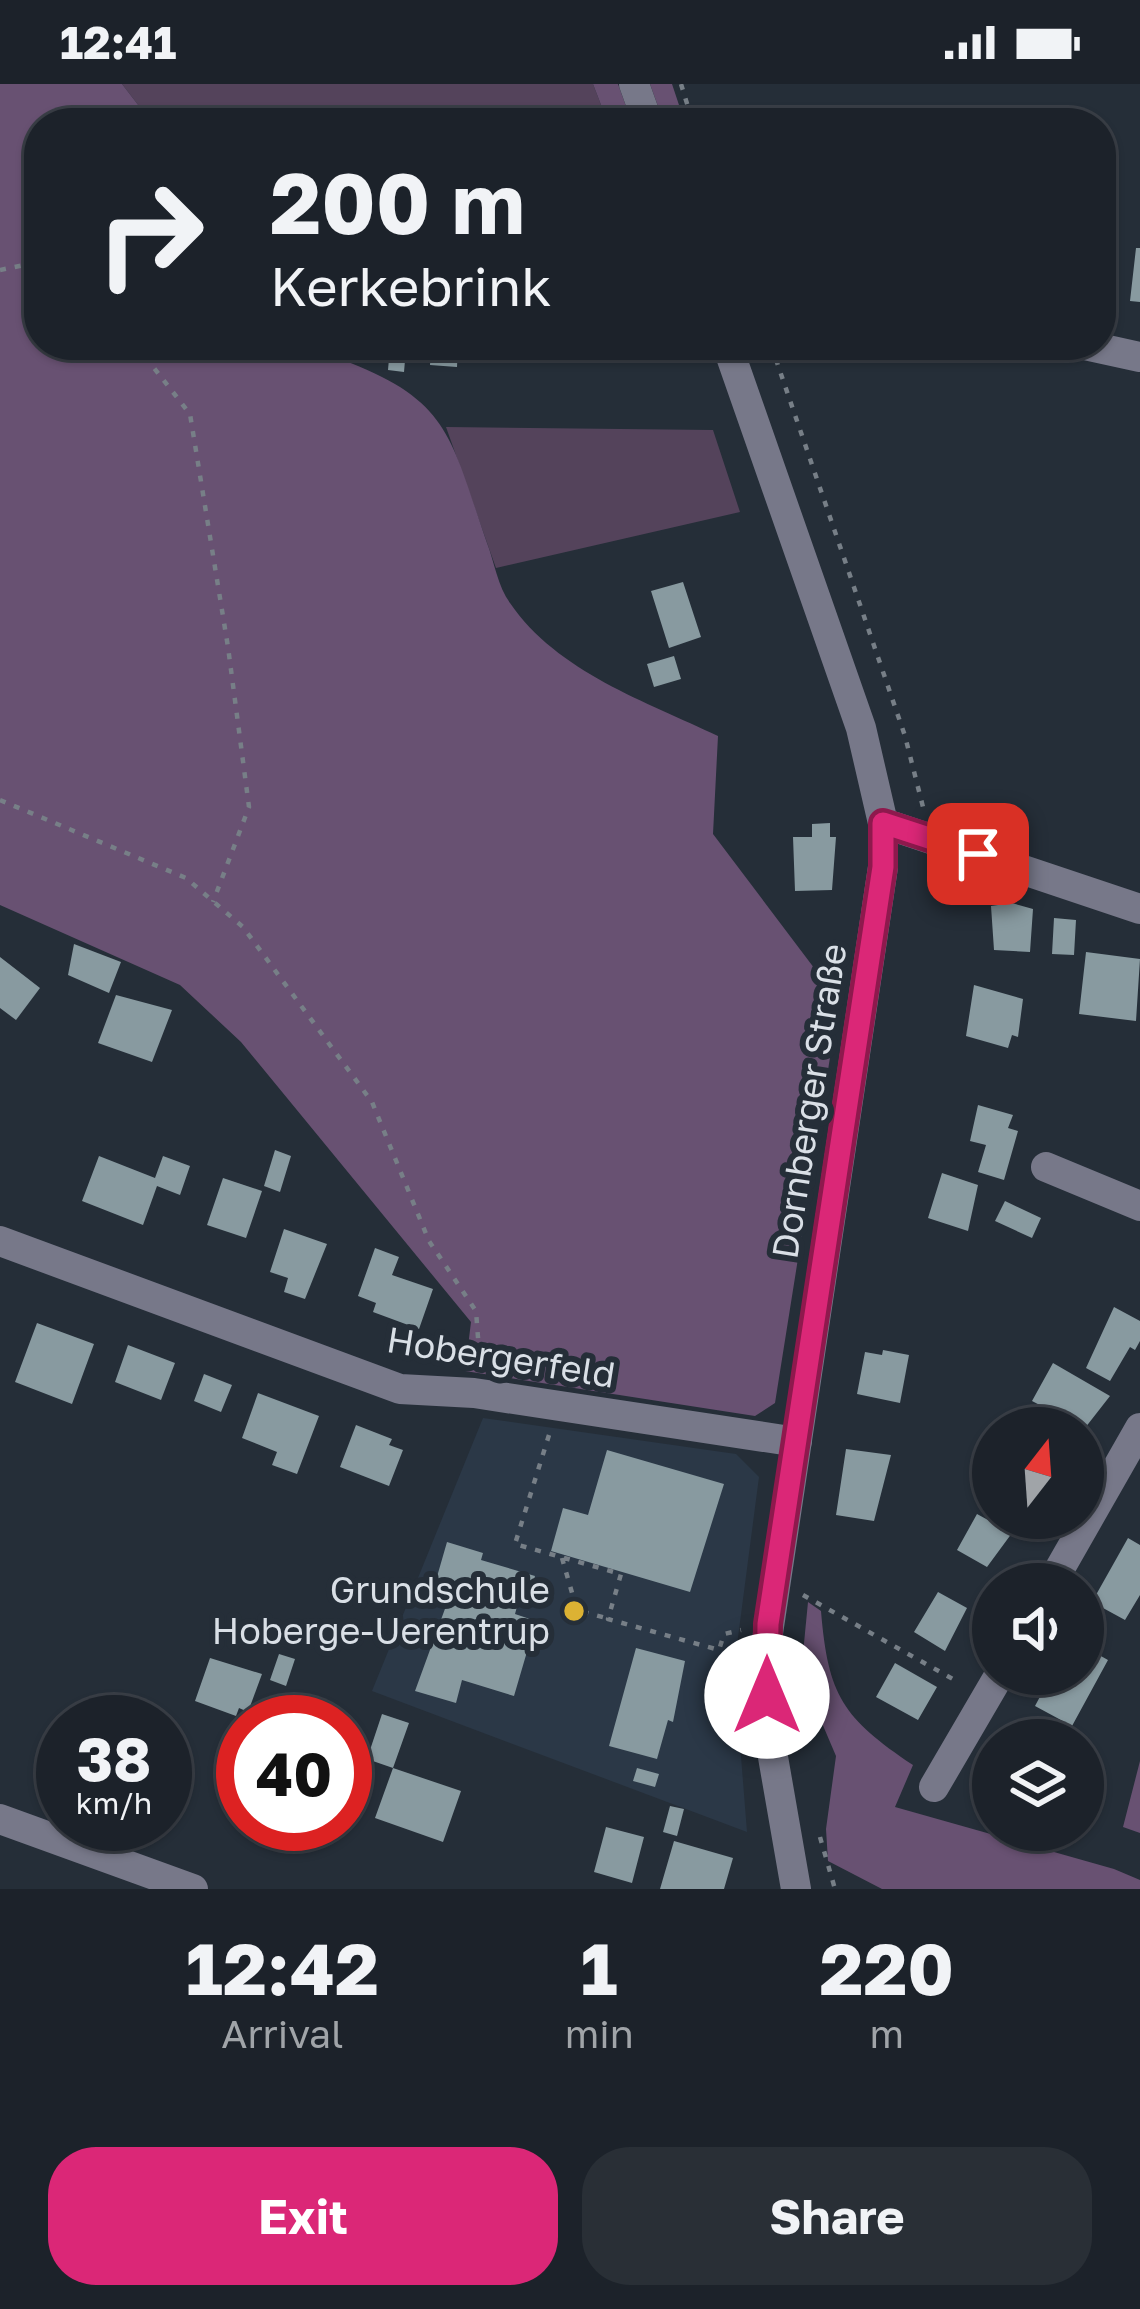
<!DOCTYPE html>
<meta charset="utf-8">
<style>
:root{--surface:#1c222a;--page:#292f36;--text:#f1f3f6;--muted:#a0a4a8;--line:#3a3f47;--accent:#db2777}
body{margin:0;font-family:"Golos Text",sans-serif;background:var(--page);color:var(--text);height:100vh;display:flex;flex-direction:column;font-size:45px;white-space:nowrap}
*{box-sizing:border-box;margin:0}
p{font-size:39px;color:var(--muted)}
.icon{flex:none;width:66px;height:66px;fill:none;stroke:currentColor;stroke-width:2;stroke-linecap:round;stroke-linejoin:round}
.map{position:relative;height:1805px;overflow:hidden}
.side{display:flex;flex-direction:column;background:var(--surface);flex:1}
.side>*{flex:none}
.banner{position:absolute;left:24px;top:24px;width:1092px;height:252px;border-radius:48px;box-shadow:0 3px 9px #0004,0 0 0 3px var(--line);background:#1c222a;color:var(--text);overflow:hidden}
.needle{width:78px;rotate:17deg}
.controls{position:absolute;left:972px;top:1323px;display:grid;gap:24px}
.controls a{display:grid;place-items:center;width:132px;height:132px;border-radius:50%;background:var(--surface);box-shadow:0 3px 9px #0004,0 0 0 3px var(--line);font-size:60px}
.speed{position:absolute;left:36px;top:1611px;display:flex;gap:24px;font-size:60px;font-weight:700;text-align:center}
.speed>*{display:grid;place-content:center;width:156px;height:156px;border-radius:50%;background:var(--surface);box-shadow:0 3px 9px #0004,0 0 0 3px var(--line);line-height:1}
.speed small{font-size:30px;font-weight:400}
.speed .limit{border:18px solid #d22;background:#fff;color:#111}
.pin{position:absolute;display:grid;place-items:center;width:102px;height:102px;color:#fff;margin:-51px;border-radius:24px;box-shadow:0 6px 18px #0006}
.me{position:absolute;width:132px;margin:-66px;rotate:0deg;stroke-linejoin:round;filter:drop-shadow(0 0 9px #0008)}
.turn{display:flex;align-items:center;gap:42px;height:252px;padding:0 48px;font-size:54px}
.turn .icon{width:156px;height:156px;stroke-width:2.5}
.turn b{display:block;font-size:84px;line-height:102px}
.eta{display:flex;justify-content:space-evenly;align-items:center;height:204px;text-align:center}
.eta b{font-size:72px;font-weight:700;line-height:84px}
.button{display:flex;gap:24px;margin-top:auto;padding:24px 48px}
.button a{flex:1;height:138px;border-radius:48px;background:var(--accent);color:#fff;font-size:48px;font-weight:700;line-height:138px;text-align:center}
.button a+a{background:var(--page);color:var(--text)}
.status{display:flex;justify-content:space-between;align-items:center;height:84px;padding:0 60px;background:var(--surface);direction:ltr}
.status svg{height:33px;fill:currentColor}
.map>svg:first-child{display:block}
.built{fill:#2b3847}
.green{fill:#54435b}
.forest{fill:#685172}
.building{fill:#889aa0}
.lines{fill:none;stroke-linecap:round;stroke-linejoin:round}
.path{stroke:#777f87;stroke-width:4.5;stroke-dasharray:6 9;stroke-linecap:butt}
.minor{stroke:#777889;stroke-width:30}
.route-casing{stroke:#8e194d;stroke-width:30}
.route{stroke:#db2777;stroke-width:21}
.poi-dot{fill:#dcb233;stroke:#252e38;stroke-width:4.5}
.labels{text-anchor:middle;stroke-width:12;stroke-linejoin:round;paint-order:stroke}
.street-label{font-size:36px;fill:#d9dfe6;stroke:#252e38}
.poi-label{font-size:36px;fill:#d9dfe6;stroke:#252e38;text-anchor:end}
</style>
<div class="status"><b>12:41</b><svg viewBox="0 0 49 12"><path d="M0 12V9h3v3zM5 12V6h3v6zM10 12V3h3v9zM15 12V0h3v12zM26 1h20v11H26zM47 4h2v5h-2z"/></svg></div>
<div class="map">
<svg width="1140" height="1805" viewBox="0 0 1140 1805">
<rect width="100%" height="100%" fill="#252e38"/>
<!-- built -->
<path class="built" d="M 483,1334 L 736,1370 L 759,1393 L 734,1584 L 747,1748 L 372,1607 Z"/>
<!-- green -->
<path class="green" d="M 122,0 L 593,0 L 608,39 L 152,39 Z
M 446,343 L 713,346 L 740,428 L 496,484 Z"/>
<!-- forest -->
<path class="forest" d="M 0,0 L 122,0 L 152,39 L 39,39 L 39,261 L 332,261 L 332,272 C 450,314 449,349 487,459 C 494,477 498,503 510,519 C 557,588 647,618 718,652 L 713,750 L 839,917 L 775,1319 L 755,1332 L 465,1287 L 471,1238 L 241,958 L 180,901 L 0,821 Z
M 593,0 L 618,0 L 632,39 L 608,39 Z
M 650,0 L 672,0 L 685,39 L 664,39 Z
M 808,1518 L 821,1527 C 828,1612 843,1634 913,1681 L 895,1723 L 1114,1785 L 1140,1796 L 1140,1805 L 882,1805 L 828,1777 L 826,1745 L 836,1672 L 801,1590 Z
M 1140,1677 L 1140,1749 L 1123,1743 Z"/>
<!-- building -->
<path class="building" d="M 1136,164 L 1140,164 L 1140,218 L 1130,217 Z
M 1101,184 L 1110,184 L 1106,232 L 1101,231 Z
M 431,261 L 458,261 L 457,283 L 430,281 Z
M 390,263 L 406,265 L 404,288 L 388,286 Z
M 683,498 L 701,553 L 669,564 L 651,507 Z
M 674,572 L 681,595 L 654,603 L 647,580 Z
M 830,739 L 830,753 L 836,753 L 832,806 L 795,807 L 793,753 L 812,753 L 812,740 Z
M 1012,819 L 1033,825 L 1030,868 L 994,866 L 991,822 Z
M 1054,834 L 1076,836 L 1074,871 L 1052,870 Z
M 74,860 L 121,878 L 109,909 L 68,891 Z
M 1086,868 L 1140,875 L 1136,937 L 1079,930 Z
M 0,873 L 40,904 L 16,936 L 0,924 Z
M 974,901 L 1023,915 L 1018,953 L 1012,951 L 1008,964 L 966,952 Z
M 116,911 L 172,926 L 152,978 L 98,959 Z
M 978,1021 L 1013,1031 L 1008,1044 L 1018,1047 L 1004,1096 L 978,1088 L 986,1061 L 970,1057 Z
M 275,1066 L 291,1072 L 280,1108 L 264,1102 Z
M 99,1072 L 155,1094 L 163,1072 L 190,1082 L 180,1111 L 157,1102 L 143,1141 L 82,1117 Z
M 942,1089 L 978,1101 L 968,1147 L 928,1134 Z
M 223,1094 L 262,1107 L 246,1154 L 207,1141 Z
M 1005,1117 L 1041,1134 L 1032,1154 L 995,1137 Z
M 284,1145 L 327,1160 L 305,1215 L 284,1208 L 288,1194 L 270,1188 Z
M 375,1164 L 399,1173 L 392,1191 L 433,1205 L 419,1245 L 373,1228 L 376,1219 L 358,1212 Z
M 1114,1223 L 1140,1237 L 1140,1257 L 1135,1266 L 1130,1263 L 1110,1297 L 1086,1284 Z
M 37,1239 L 94,1260 L 72,1320 L 15,1298 Z
M 128,1261 L 175,1279 L 161,1316 L 115,1298 Z
M 883,1266 L 909,1271 L 900,1319 L 857,1310 L 865,1268 L 882,1271 Z
M 1053,1279 L 1110,1312 L 1085,1344 L 1046,1344 L 1055,1329 L 1032,1317 Z
M 204,1290 L 232,1301 L 221,1328 L 194,1317 Z
M 258,1309 L 319,1332 L 297,1390 L 272,1381 L 277,1368 L 242,1354 Z
M 356,1341 L 392,1355 L 389,1361 L 403,1366 L 389,1402 L 340,1383 Z
M 846,1365 L 891,1371 L 874,1437 L 836,1431 Z
M 607,1366 L 724,1400 L 690,1508 L 551,1467 L 563,1424 L 588,1431 Z
M 977,1430 L 1012,1449 L 987,1483 L 957,1466 Z
M 1128,1454 L 1140,1461 L 1140,1511 L 1125,1536 L 1092,1518 Z
M 447,1458 L 483,1469 L 481,1476 L 535,1492 L 527,1522 L 518,1519 L 515,1530 L 536,1537 L 514,1612 L 462,1596 L 456,1619 L 415,1607 L 446,1522 L 430,1517 Z
M 938,1508 L 967,1524 L 945,1567 L 914,1548 Z
M 1083,1562 L 1108,1576 L 1072,1642 L 1035,1622 L 1052,1590 L 1083,1590 Z
M 636,1564 L 685,1577 L 673,1638 L 668,1636 L 657,1675 L 609,1662 Z
M 279,1570 L 295,1575 L 286,1602 L 270,1596 Z
M 210,1574 L 262,1590 L 248,1628 L 239,1624 L 236,1632 L 195,1617 Z
M 895,1579 L 937,1603 L 918,1636 L 876,1613 Z
M 382,1630 L 409,1639 L 393,1684 L 367,1675 Z
M 393,1684 L 461,1707 L 443,1758 L 375,1734 Z
M 637,1684 L 659,1690 L 655,1703 L 633,1697 Z
M 670,1722 L 684,1725 L 677,1752 L 663,1748 Z
M 606,1743 L 644,1753 L 632,1799 L 594,1788 Z
M 674,1757 L 733,1774 L 724,1805 L 660,1805 Z"/>
<g class="lines">
<!-- path -->
<path class="path" d="M 681,0 L 693,39
M 0,186 L 39,178
M 136,261 L 190,330 L 228,563 L 249,723 L 213,818
M 771,261 L 905,652 L 923,723
M 0,716 L 186,794 L 243,843 L 372,1018 L 429,1157 L 476,1227 L 480,1280
M 549,1351 L 515,1460 L 621,1490 L 608,1535 L 719,1566 L 724,1550 L 741,1546
M 562,1474 L 577,1526 L 606,1534
M 803,1511 L 960,1599
M 820,1753 L 835,1805"/>
<!-- minor -->
<path class="minor" d="M 634,0 L 648,39
M 727,261 L 861,644 L 883,739 L 883,783 L 767,1556 L 769,1650 L 796,1805
M 1085,261 L 1140,273
M 883,739 L 1140,825
M 1046,1083 L 1140,1122
M 0,1157 L 400,1305 L 474,1309 L 797,1358
M 1051,1500 L 1140,1344
M 934,1703 L 1000,1590
M 0,1735 L 193,1805"/>
</g>
<g class="lines">
<!-- route casing -->
<g class="route-casing">
<path id="route" d="M 767,1612 L 768,1540 L 883,783 L 883,739 L 978,770"/>
</g>
<!-- route -->
<use href="#route" class="route"/>
</g>
<!-- markers -->
<circle class="poi-dot" cx="574" cy="1527" r="12"/>
<g class="labels">
<!-- street labels -->
<g class="street-label">
<text transform="translate(809 1017) rotate(-81)" y="13">Dornberger Straße</text>
<text transform="translate(501 1273) rotate(9)" y="13">Hobergerfeld</text>
</g>
<!-- poi labels -->
<g class="poi-label">
<text x="550" y="1519">Grundschule<tspan x="550" dy="41">Hoberge-Uerentrup</tspan></text>
</g>
</g>
</svg>
<div class="controls">
<a><svg class="needle" viewBox="-14 -14 28 28"><path d="M0-13l5 13h-10z" fill="#e53935"/><path d="M0 13l5-13h-10z" fill="#a0a4a8"/></svg></a>
<a><svg class="icon" aria-label="sound" viewBox="0 0 24 24"><path d="M4 9h4l5-4v14l-5-4H4zM17 9q2 3 0 6"/></svg></a>
<a><svg class="icon" aria-label="layers" viewBox="0 0 24 24"><path d="M12 4l9 5-9 5-9-5zM3 14l9 5 9-5"/></svg></a>
</div>
<div class="speed"><div>38<small>km/h</small></div><div class="limit">40</div></div>
<div class="pin" style="left:978px;top:770px;background:#d93025"><svg class="icon" aria-label="arrive" viewBox="0 0 24 24"><path d="M6 21V4h12l-3 4 3 4H6"/></svg></div>
<svg class="me" style="left:767px;top:1612px" viewBox="-20 -20 40 40"><circle r="19" fill="#fff"/><path d="M0-13L10 11 0 6-10 11z" fill="#db2777"/></svg>
<div class="banner">
<div class="turn"><svg class="icon" aria-label="right" viewBox="0 0 24 24"><path d="M7 20v-9h11M14 6l5 5-5 5"/></svg><div><b>200 m</b>Kerkebrink</div></div>
</div>
</div>
<section class="side">
<div class="eta">
<div><b>12:42</b><p>Arrival</p></div>
<div><b>1</b><p>min</p></div>
<div><b>220</b><p>m</p></div>
</div>
<div class="button"><a>Exit</a><a>Share</a></div>
</section>
